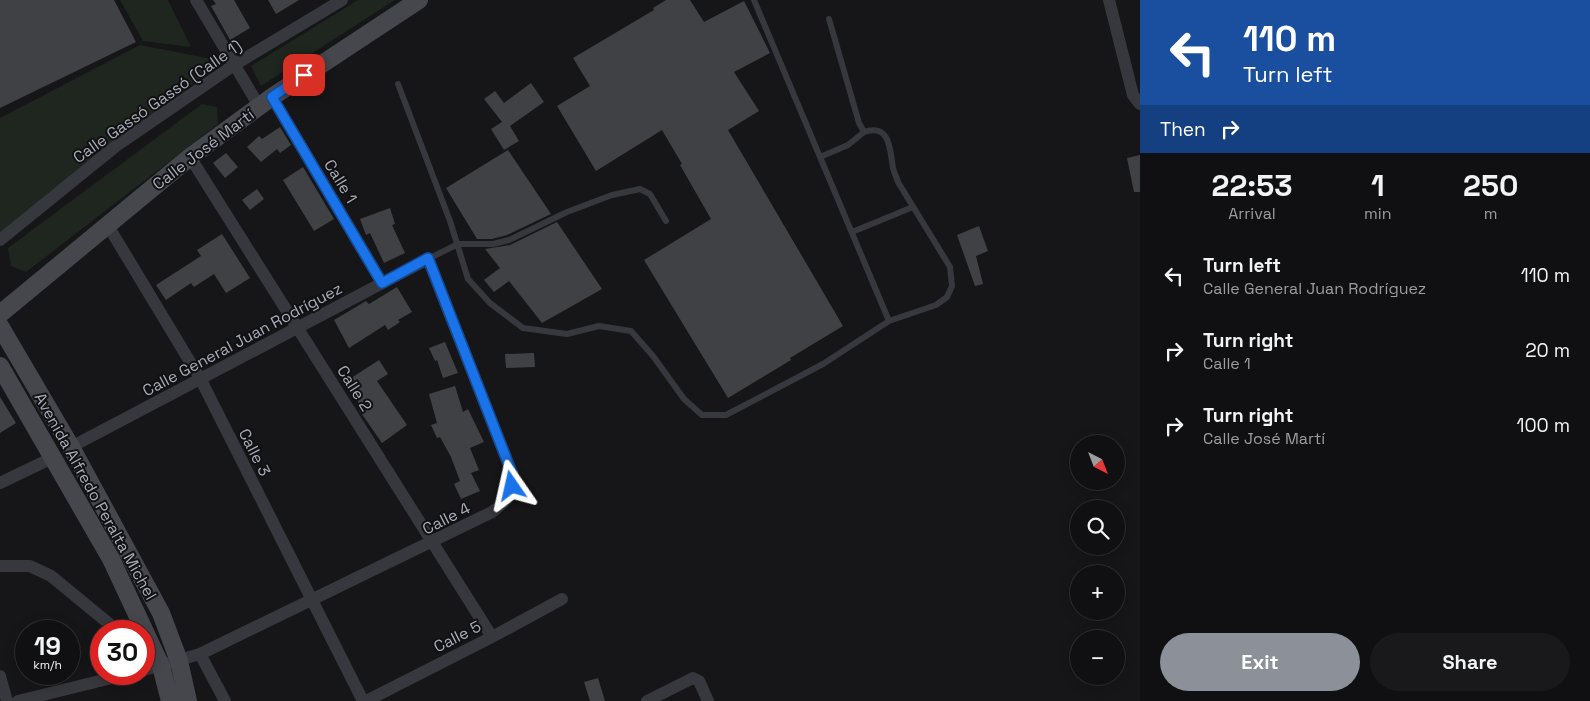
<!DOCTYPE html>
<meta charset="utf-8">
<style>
:root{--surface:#101012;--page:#19191b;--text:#f1f3f6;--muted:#9c9d9f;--line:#303032;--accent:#8c9099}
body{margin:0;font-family:"Space Grotesk",sans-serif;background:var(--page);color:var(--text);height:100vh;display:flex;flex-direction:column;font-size:19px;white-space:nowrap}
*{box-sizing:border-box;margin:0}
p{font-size:16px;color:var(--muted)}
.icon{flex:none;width:28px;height:28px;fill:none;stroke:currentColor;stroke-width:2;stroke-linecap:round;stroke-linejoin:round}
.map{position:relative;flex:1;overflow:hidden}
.drawer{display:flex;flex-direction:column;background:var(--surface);width:450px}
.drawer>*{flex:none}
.hud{background:#1a4fa0;color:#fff;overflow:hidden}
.needle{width:32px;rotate:138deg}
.buttons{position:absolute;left:1070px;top:435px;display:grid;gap:10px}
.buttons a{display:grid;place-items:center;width:55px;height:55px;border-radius:50%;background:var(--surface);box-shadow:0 2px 12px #0003,0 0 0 1px var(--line);font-size:25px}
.speed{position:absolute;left:15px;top:620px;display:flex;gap:10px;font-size:25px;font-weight:700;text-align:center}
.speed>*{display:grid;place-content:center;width:65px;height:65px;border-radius:50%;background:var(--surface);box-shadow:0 2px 12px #0003,0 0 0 1px var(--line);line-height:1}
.speed small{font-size:12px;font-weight:400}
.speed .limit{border:8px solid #d22;background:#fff;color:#111}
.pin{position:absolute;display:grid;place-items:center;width:42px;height:42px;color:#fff;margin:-21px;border-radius:10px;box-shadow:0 2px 8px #0006}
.me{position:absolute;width:55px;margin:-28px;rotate:349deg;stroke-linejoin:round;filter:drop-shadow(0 0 4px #0008)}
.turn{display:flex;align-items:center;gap:18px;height:105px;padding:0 20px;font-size:22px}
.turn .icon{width:65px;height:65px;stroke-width:2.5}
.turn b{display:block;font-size:35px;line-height:42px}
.then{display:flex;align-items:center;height:48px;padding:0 20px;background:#0003;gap:10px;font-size:19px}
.eta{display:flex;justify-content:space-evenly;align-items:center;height:85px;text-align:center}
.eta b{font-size:30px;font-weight:700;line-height:35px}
.action{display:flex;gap:10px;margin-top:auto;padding:10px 20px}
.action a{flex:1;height:58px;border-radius:30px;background:var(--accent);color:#fff;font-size:20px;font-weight:700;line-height:58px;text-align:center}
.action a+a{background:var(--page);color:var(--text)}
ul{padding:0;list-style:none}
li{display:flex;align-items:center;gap:15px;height:75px;padding:0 20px}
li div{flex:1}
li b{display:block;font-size:19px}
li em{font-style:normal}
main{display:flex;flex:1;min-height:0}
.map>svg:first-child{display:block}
.green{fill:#1e261f}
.building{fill:#404145}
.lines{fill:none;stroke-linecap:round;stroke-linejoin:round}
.lane{stroke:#37383d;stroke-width:6}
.street{stroke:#37383d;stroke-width:12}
.secondary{stroke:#45474d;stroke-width:18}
.route-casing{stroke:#114b97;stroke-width:12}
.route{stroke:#1a73e8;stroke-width:9}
.labels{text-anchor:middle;stroke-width:4;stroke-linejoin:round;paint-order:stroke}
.street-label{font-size:16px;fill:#a8adb8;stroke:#111113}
</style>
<main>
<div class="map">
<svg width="1140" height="701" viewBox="0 0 1140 701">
<rect width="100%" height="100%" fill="#161618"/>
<!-- green -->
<path class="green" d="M 120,0 L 168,0 L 191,47 L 143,41 Z
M 358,0 L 395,0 L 261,86 L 251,66 Z
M 140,45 L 222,61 L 0,234 L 0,118 Z
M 202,104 L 217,107 L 218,124 L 26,272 L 11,266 L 8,248 Z"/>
<!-- building -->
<path class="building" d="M 0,0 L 114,0 L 136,42 L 0,108 Z
M 213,0 L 234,0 L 250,28 L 230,40 L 211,6 L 216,4 Z
M 268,0 L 299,0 L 276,14 Z
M 666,0 L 690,0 L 704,22 L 744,1 L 770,53 L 734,72 L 759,111 L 728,130 L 843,326 L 790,358 L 791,360 L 728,398 L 644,260 L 711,219 L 680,165 L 682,164 L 662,130 L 596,171 L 557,106 L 590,86 L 573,58 L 654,10 L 653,8 Z
M 531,83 L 544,102 L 510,126 L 519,141 L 504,150 L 491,129 L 502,122 L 484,99 L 495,91 L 504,103 Z
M 280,127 L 291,145 L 280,153 L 277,149 L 261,162 L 247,147 L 259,136 L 262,139 Z
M 508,150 L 551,214 L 507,235 L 492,239 L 477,239 L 446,188 Z
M 226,153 L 238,167 L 225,178 L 213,163 Z
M 1140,155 L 1140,192 L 1134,192 L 1127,158 Z
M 303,167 L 334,219 L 314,231 L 283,180 Z
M 257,189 L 264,199 L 250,210 L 242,200 Z
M 390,208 L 395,224 L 392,225 L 405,253 L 384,263 L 370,233 L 366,235 L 360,219 Z
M 557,222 L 602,289 L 542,323 L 509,281 L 494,292 L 484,280 L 500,268 L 485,249 L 510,245 Z
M 979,226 L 988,251 L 976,256 L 983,284 L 975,286 L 957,235 Z
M 222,234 L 250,278 L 226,293 L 214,274 L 194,287 L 191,283 L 166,300 L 156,285 L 201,256 L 197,250 Z
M 397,287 L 412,312 L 398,320 L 400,322 L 388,330 L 385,325 L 349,348 L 334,320 L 366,301 L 369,304 Z
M 445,342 L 458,373 L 443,378 L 437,360 L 435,361 L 429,348 Z
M 534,353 L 535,367 L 506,368 L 505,354 Z
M 379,360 L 388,374 L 377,381 L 407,425 L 382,443 L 359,410 L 362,408 L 345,382 Z
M 455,386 L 463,412 L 468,409 L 484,442 L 470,448 L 479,470 L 471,473 L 480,491 L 461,499 L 454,484 L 460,481 L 451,457 L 440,437 L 437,438 L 431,425 L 437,423 L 429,394 Z
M 0,397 L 16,423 L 0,433 Z
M 598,678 L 605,701 L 590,701 L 584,682 Z"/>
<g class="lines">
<!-- lane -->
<path class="lane" d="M 754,0 L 889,321
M 398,84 L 450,221 L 468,279 L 490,303 L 523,328 L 567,334 L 599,326 L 631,331 L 653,356 L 684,399 L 702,415 L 726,415 L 823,364 L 889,321 L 936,305 L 947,297 L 952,286 L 950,267 L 898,182 C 897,178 894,173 893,168 C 890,151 891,123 864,132 L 859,123 L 829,19
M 820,157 L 848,145 L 864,132
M 852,232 L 913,207
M 428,259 L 458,244 L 493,244 L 509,240 L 567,212 L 612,195 L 640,189 L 650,194 L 666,221"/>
<!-- street -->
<path class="street" d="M 196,0 L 259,106
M 1109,0 L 1133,95 L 1140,104
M 272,97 L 382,283
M 190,157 L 492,637
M 107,224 L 201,380 L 363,701
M 0,240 L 116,146 L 234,65 L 342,0
M 71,447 L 428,259 L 512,473 C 515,491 506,502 492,512 L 200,654 L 144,670
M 0,483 L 54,457
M 0,566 L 30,566 L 51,576 L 118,631
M 200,654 L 225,701
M 144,655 L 151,668
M 0,676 L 7,701
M 18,701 L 128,674
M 366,701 L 492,637 L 562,599
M 647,701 L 693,678 L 699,681 L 708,701"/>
<!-- secondary -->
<path class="secondary" d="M 0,314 L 190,157 L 272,97 L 419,0
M 0,326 L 71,447 L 161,613 L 179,661 L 188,701
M 0,366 L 111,559 L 161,666 L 170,701"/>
</g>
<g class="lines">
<!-- route casing -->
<g class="route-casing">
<path id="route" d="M 304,75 L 272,97 L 382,283 L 428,258 L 512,473 L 512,486"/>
</g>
<!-- route -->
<use href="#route" class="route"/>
</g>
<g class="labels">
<!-- street labels -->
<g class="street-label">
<text transform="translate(157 101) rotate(-35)" y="6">Calle Gassó Gassó (Calle 1)</text>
<text transform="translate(203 149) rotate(-37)" y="6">Calle José Martí</text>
<text transform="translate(341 181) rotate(59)" y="6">Calle 1</text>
<text transform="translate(242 339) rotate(-28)" y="6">Calle General Juan Rodríguez</text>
<text transform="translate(355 388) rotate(58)" y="6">Calle 2</text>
<text transform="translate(255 452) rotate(63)" y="6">Calle 3</text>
<text transform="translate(96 496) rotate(61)" y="6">Avenida Alfredo Peralta Michel</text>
<text transform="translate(446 518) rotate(-27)" y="6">Calle 4</text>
<text transform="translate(457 636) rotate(-27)" y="6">Calle 5</text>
</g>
</g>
</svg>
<div class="buttons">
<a><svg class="needle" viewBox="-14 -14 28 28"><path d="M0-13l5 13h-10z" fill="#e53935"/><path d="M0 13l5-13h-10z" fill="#9c9d9f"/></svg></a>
<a><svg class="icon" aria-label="search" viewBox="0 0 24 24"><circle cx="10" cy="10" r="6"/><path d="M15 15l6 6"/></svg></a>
<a>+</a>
<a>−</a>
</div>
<div class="speed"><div>19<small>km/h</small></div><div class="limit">30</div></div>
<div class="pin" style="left:304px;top:75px;background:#d93025"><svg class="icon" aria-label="arrive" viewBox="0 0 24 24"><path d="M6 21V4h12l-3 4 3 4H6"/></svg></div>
<svg class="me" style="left:512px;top:486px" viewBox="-20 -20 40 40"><path d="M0-17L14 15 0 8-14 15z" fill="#1a73e8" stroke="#fff" stroke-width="4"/></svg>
</div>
<section class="drawer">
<div class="hud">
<div class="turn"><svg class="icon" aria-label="left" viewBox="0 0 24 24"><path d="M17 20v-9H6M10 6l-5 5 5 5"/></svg><div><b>110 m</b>Turn left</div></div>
<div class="then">Then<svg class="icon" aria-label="right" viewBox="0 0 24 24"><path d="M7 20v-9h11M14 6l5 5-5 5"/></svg></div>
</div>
<div class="eta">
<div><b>22:53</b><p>Arrival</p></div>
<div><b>1</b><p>min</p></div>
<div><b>250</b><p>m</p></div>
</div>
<ul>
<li><svg class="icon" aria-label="left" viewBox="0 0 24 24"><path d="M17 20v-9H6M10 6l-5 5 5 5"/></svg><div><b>Turn left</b><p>Calle General Juan Rodríguez</p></div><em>110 m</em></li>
<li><svg class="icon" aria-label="right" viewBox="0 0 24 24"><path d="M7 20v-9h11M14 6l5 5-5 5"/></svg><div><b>Turn right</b><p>Calle 1</p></div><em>20 m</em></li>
<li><svg class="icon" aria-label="right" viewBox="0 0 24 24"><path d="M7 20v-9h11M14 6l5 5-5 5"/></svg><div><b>Turn right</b><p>Calle José Martí</p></div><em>100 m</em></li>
</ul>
<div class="action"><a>Exit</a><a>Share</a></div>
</section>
</main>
